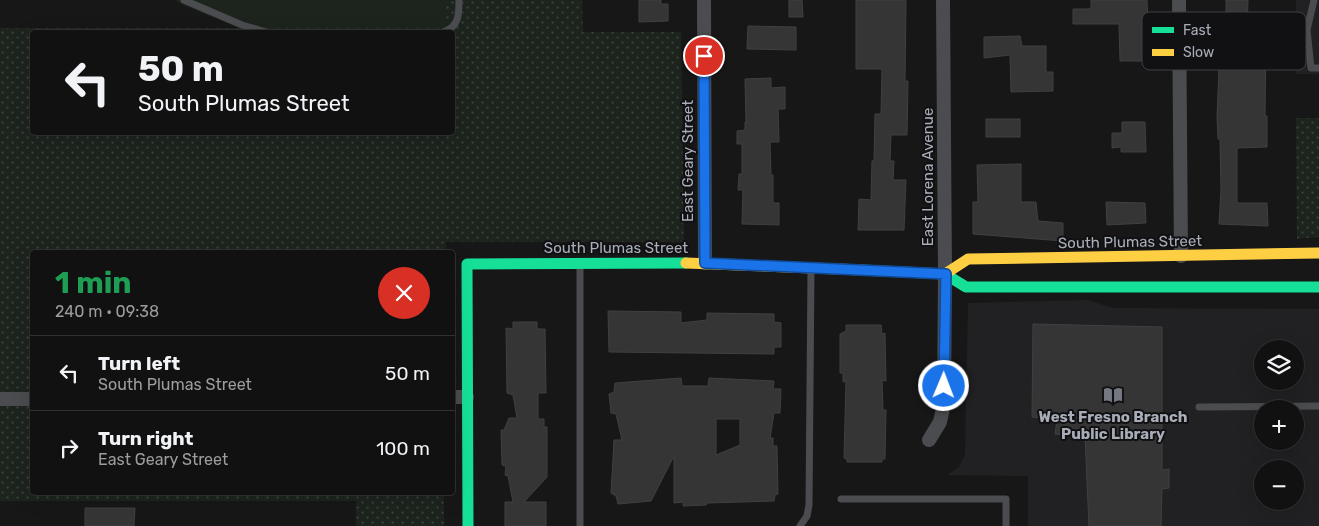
<!DOCTYPE html>
<meta charset="utf-8">
<style>
:root{--surface:#111;--page:#1a1a1a;--text:#f1f3f6;--muted:#9c9d9f;--line:#303131}
body{margin:0;font-family:Rubik,sans-serif;background:var(--page);color:var(--text);height:100vh;display:flex;flex-direction:column;font-size:19px;white-space:nowrap}
*{box-sizing:border-box;margin:0}
p{font-size:16px;color:var(--muted)}
.icon{flex:none;width:28px;height:28px;fill:none;stroke:currentColor;stroke-width:2;stroke-linecap:round;stroke-linejoin:round}
.map{position:relative;flex:1;overflow:hidden}
.drawer{position:absolute;left:30px;top:250px;width:425px;height:245px;display:flex;flex-direction:column;background:var(--surface);border-radius:5px;box-shadow:0 5px 20px #0002,0 0 0 1px var(--line)}
.drawer>*{flex:none}
.banner{position:absolute;left:30px;top:30px;width:425px;height:105px;border-radius:5px;box-shadow:0 5px 20px #0002,0 0 0 1px var(--line);background:#111;color:var(--text);overflow:hidden}
.controls{position:absolute;left:1254px;top:340px;display:grid;gap:10px}
.controls a{display:grid;place-items:center;width:50px;height:50px;border-radius:50%;background:var(--surface);box-shadow:0 5px 20px #0002,0 0 0 1px var(--line);font-size:25px}
.pin{position:absolute;display:grid;place-items:center;width:42px;height:42px;color:#fff;margin:-21px;border:2px solid #fff;border-radius:50%;box-shadow:0 1px 5px #0007}
.me{position:absolute;width:55px;margin:-28px;rotate:1deg;stroke-linejoin:round;filter:drop-shadow(0 0 4px #0008)}
.turn{display:flex;align-items:center;gap:18px;height:105px;padding:0 25px;font-size:22px}
.turn .icon{width:65px;height:65px;stroke-width:2.5}
.turn b{display:block;font-size:35px;line-height:42px}
.round{display:grid;place-items:center;flex:none;width:52px;height:52px;border-radius:26px;background:var(--page)}
.summary{display:flex;align-items:center;justify-content:space-between;height:85px;padding:0 25px}
h1{font-size:30px;font-weight:700;line-height:38px;color:#1e9e55}
ul{padding:0;list-style:none}
li{display:flex;align-items:center;gap:15px;height:75px;padding:0 25px;border-top:1px solid var(--line)}
li div{flex:1}
li b{display:block;font-size:19px}
li em{font-style:normal}
.map>svg:first-child{display:block}
.built{fill:#212123;fill-rule:evenodd}
.grass{fill:url(#grass-dots);fill-rule:evenodd}
.park{fill:#1d241e}
.building{fill:#353536;stroke:#3f4043;fill-rule:evenodd}
.lines{fill:none;stroke-linecap:round;stroke-linejoin:round}
.lane{stroke:#4b4c50;stroke-width:7}
.street{stroke:#4b4c50;stroke-width:14}
.fast{stroke:#16e098;stroke-width:11}
.slow{stroke:#ffcf43;stroke-width:11}
.route-casing{stroke:#114b97;stroke-width:12}
.route{stroke:#1a73e8;stroke-width:9}
.labels{text-anchor:middle;stroke-width:4;stroke-linejoin:round;paint-order:stroke}
.street-label{font-size:15px;fill:#a8adb8;stroke:#111113}
.poi-label{font-size:15px;font-weight:bold;fill:#a8adb8;stroke:#111113}
.key{fill:#111113;stroke:#3e4045;stroke-width:1}
.key-label{font-size:14px;fill:#a8adb8}
</style>
<div class="map">
<svg width="1319" height="526" viewBox="0 0 1319 526">
<defs>
<pattern id="grass-dots" width="8" height="8" patternUnits="userSpaceOnUse" patternTransform="scale(1.25)"><rect width="8" height="8" fill="#1d241e"/><path d="M2 2h.1M6 6h.1" fill="none" stroke="#3b413d" stroke-width="1.8" stroke-linecap="round"/></pattern>
</defs>
<rect width="100%" height="100%" fill="#171717"/>
<!-- built -->
<path class="built" d="M 1296,0 L 1319,0 L 1319,74 L 1296,74 Z
M 1088,300 L 1113,308 L 1319,309 L 1319,526 L 1028,526 L 1028,476 L 947,475 L 959,467 L 965,454 L 968,303 ZM 1262,349 L 1295,349 L 1295,381 L 1262,381 ZM 1262,409 L 1295,409 L 1295,441 L 1262,441 ZM 1262,469 L 1295,469 L 1295,501 L 1262,501 Z"/>
<!-- grass -->
<path class="grass" d="M 445,0 L 582,0 L 583,32 L 681,32 L 684,242 L 446,242 L 446,252 L 32,252 L 32,492 L 444,493 L 444,526 L 356,526 L 356,501 L 0,501 L 0,28 L 444,28 ZM 32,32 L 452,32 L 452,132 L 32,132 Z
M 1296,118 L 1319,118 L 1319,237 L 1297,239 Z"/>
<!-- park -->
<path class="park" d="M 175,0 L 445,0 L 445,28 L 240,28 L 185,6 Z"/>
<!-- building -->
<path class="building" d="M 639,0 L 661,0 L 661,4 L 668,4 L 668,21 L 639,22 Z
M 789,0 L 802,0 L 803,17 L 789,17 Z
M 856,0 L 906,0 L 905,81 L 908,81 L 907,135 L 891,135 L 890,161 L 894,161 L 893,180 L 906,180 L 904,230 L 858,230 L 859,199 L 871,200 L 872,161 L 874,161 L 875,114 L 881,114 L 882,69 L 856,69 Z
M 1091,0 L 1147,0 L 1148,24 L 1144,24 L 1145,61 L 1120,61 L 1119,24 L 1073,24 L 1073,9 L 1091,9 Z
M 1226,0 L 1248,0 L 1247,33 L 1266,34 L 1265,116 L 1267,116 L 1267,147 L 1237,148 L 1237,203 L 1267,203 L 1268,226 L 1219,224 L 1221,190 L 1220,139 L 1218,139 L 1217,117 L 1219,68 L 1215,68 L 1216,33 L 1226,33 Z
M 748,26 L 796,27 L 796,50 L 747,49 Z
M 1020,36 L 1022,46 L 1046,46 L 1046,72 L 1053,72 L 1053,91 L 1011,92 L 1010,55 L 984,58 L 984,37 Z
M 771,78 L 771,88 L 785,87 L 785,109 L 778,109 L 779,142 L 770,142 L 771,175 L 773,175 L 773,203 L 779,203 L 779,225 L 742,224 L 743,190 L 738,190 L 739,174 L 742,174 L 742,144 L 737,144 L 737,131 L 745,130 L 745,122 L 746,122 L 745,79 Z
M 986,119 L 1020,119 L 1020,137 L 986,137 Z
M 1122,122 L 1145,122 L 1146,152 L 1121,152 L 1121,147 L 1112,148 L 1112,133 L 1122,133 Z
M 1021,164 L 1021,202 L 1036,202 L 1038,221 L 1063,223 L 1063,241 L 973,234 L 973,202 L 978,202 L 977,165 Z
M 1106,202 L 1145,203 L 1146,223 L 1107,225 Z
M 608,311 L 681,312 L 681,323 L 707,320 L 707,313 L 774,314 L 774,322 L 781,323 L 781,347 L 774,347 L 774,354 L 609,352 Z
M 513,322 L 537,322 L 537,329 L 545,329 L 546,393 L 538,393 L 538,419 L 544,419 L 544,427 L 547,427 L 547,477 L 524,502 L 546,502 L 546,526 L 505,526 L 505,502 L 513,502 L 508,476 L 505,475 L 506,466 L 502,465 L 501,430 L 504,430 L 509,418 L 517,418 L 513,395 L 507,393 L 506,328 L 513,329 Z
M 1033,324 L 1162,327 L 1162,470 L 1169,469 L 1169,488 L 1162,489 L 1161,526 L 1089,526 L 1085,436 L 1055,434 L 1057,420 L 1032,417 Z
M 846,325 L 881,325 L 882,334 L 885,333 L 886,381 L 882,380 L 883,410 L 886,410 L 885,459 L 882,459 L 882,462 L 847,462 L 847,459 L 844,458 L 846,381 L 843,382 L 843,373 L 840,373 L 840,334 L 846,331 Z
M 681,378 L 682,386 L 708,386 L 709,378 L 774,381 L 773,389 L 781,389 L 780,413 L 774,413 L 770,438 L 773,438 L 773,446 L 777,446 L 778,494 L 775,495 L 774,501 L 708,503 L 706,505 L 683,506 L 683,502 L 674,503 L 674,456 L 651,501 L 618,504 L 616,496 L 611,493 L 614,440 L 622,440 L 616,414 L 611,413 L 609,394 L 614,392 L 615,383 ZM 716,419 L 740,419 L 740,445 L 716,455 Z
M 85,508 L 135,508 L 134,526 L 85,526 Z"/>
<g class="lines">
<!-- lane -->
<path class="lane" d="M 184,0 L 242,25 L 266,32
M 1314,0 L 1307,30 L 1311,68 L 1319,68
M 443,32 C 459,27 459,15 459,0
M 1199,407 L 1319,406
M 841,499 L 1006,499 L 1006,526
M 580,526 L 580,266
M 800,526 L 807,516 L 809,505 L 811,270"/>
<!-- street -->
<path class="street" d="M 704,0 L 705,263
M 1179,0 L 1181,256
M 452,397 L 467,397
M 0,399 L 32,399
M 929,440 L 940,422 L 944,404 L 945,274 L 943,0"/>
<!-- fast -->
<path class="fast" d="M 862,270 L 945,274 L 966,287 L 1319,287
M 468,526 L 467,264 L 686,263"/>
<!-- slow -->
<path class="slow" d="M 686,263 L 862,270
M 945,274 L 968,259 L 1319,253"/>
</g>
<g class="lines">
<!-- route casing -->
<g class="route-casing">
<path id="route" d="M 704,56 L 705,263 L 946,274 L 944,386"/>
</g>
<!-- route -->
<use href="#route" class="route"/>
</g>
<!-- icons -->
<defs>
<g id="library-bare" transform="scale(1.5)"><path d="M-6-4Q-3-5.5-.7-3.5V5Q-3 3-6 4ZM6-4Q3-5.5 .7-3.5V5Q3 3 6 4Z" fill="#757880" stroke="#111113" stroke-width="2.5" paint-order="stroke"/></g>
</defs>
<g fill-rule="evenodd">
<use href="#library-bare" x="1113" y="395"/>
</g>
<g class="labels">
<!-- street labels -->
<g class="street-label">
<text transform="translate(688 161) rotate(-90)" y="5">East Geary Street</text>
<text transform="translate(928 177) rotate(-90)" y="5">East Lorena Avenue</text>
<text transform="translate(1130 242) rotate(-1)" y="5">South Plumas Street</text>
<text x="616" y="253">South Plumas Street</text>
</g>
<!-- poi labels -->
<g class="poi-label">
<text x="1113" y="422">West Fresno Branch<tspan x="1113" dy="17">Public Library</tspan></text>
</g>
</g>
<!-- legend -->
<rect x="1142" y="12" width="164" height="58" rx="8" class="key"/>
<rect x="1152" y="27" width="22" height="6" fill="#16e098"/>
<rect x="1152" y="49" width="22" height="7" fill="#ffcf43"/>
<g class="key-label">
<text x="1183" y="35">Fast</text>
<text x="1183" y="57">Slow</text>
</g>
</svg>
<div class="controls">
<a><svg class="icon" aria-label="layers" viewBox="0 0 24 24"><path d="M12 4l9 5-9 5-9-5zM3 14l9 5 9-5"/></svg></a>
<a>+</a>
<a>−</a>
</div>
<div class="pin" style="left:704px;top:56px;background:#d93025"><svg class="icon" aria-label="arrive" viewBox="0 0 24 24"><path d="M6 21V4h12l-3 4 3 4H6"/></svg></div>
<svg class="me" style="left:944px;top:386px" viewBox="-20 -20 40 40"><circle r="17" fill="#1a73e8" stroke="#fff" stroke-width="3"/><path d="M0-11L8 9 0 5-8 9z" fill="#fff"/></svg>
<div class="banner">
<div class="turn"><svg class="icon" aria-label="left" viewBox="0 0 24 24"><path d="M17 20v-9H6M10 6l-5 5 5 5"/></svg><div><b>50 m</b>South Plumas Street</div></div>
</div>
<section class="drawer">
<div class="summary"><div><h1>1 min</h1><p>240 m · 09:38</p></div><a class="round" style="background:#d93025;color:#fff"><svg class="icon" aria-label="close" viewBox="0 0 24 24"><path d="M6 6l12 12M18 6L6 18"/></svg></a></div>
<ul>
<li><svg class="icon" aria-label="left" viewBox="0 0 24 24"><path d="M17 20v-9H6M10 6l-5 5 5 5"/></svg><div><b>Turn left</b><p>South Plumas Street</p></div><em>50 m</em></li>
<li><svg class="icon" aria-label="right" viewBox="0 0 24 24"><path d="M7 20v-9h11M14 6l5 5-5 5"/></svg><div><b>Turn right</b><p>East Geary Street</p></div><em>100 m</em></li>
</ul>
</section>
</div>
